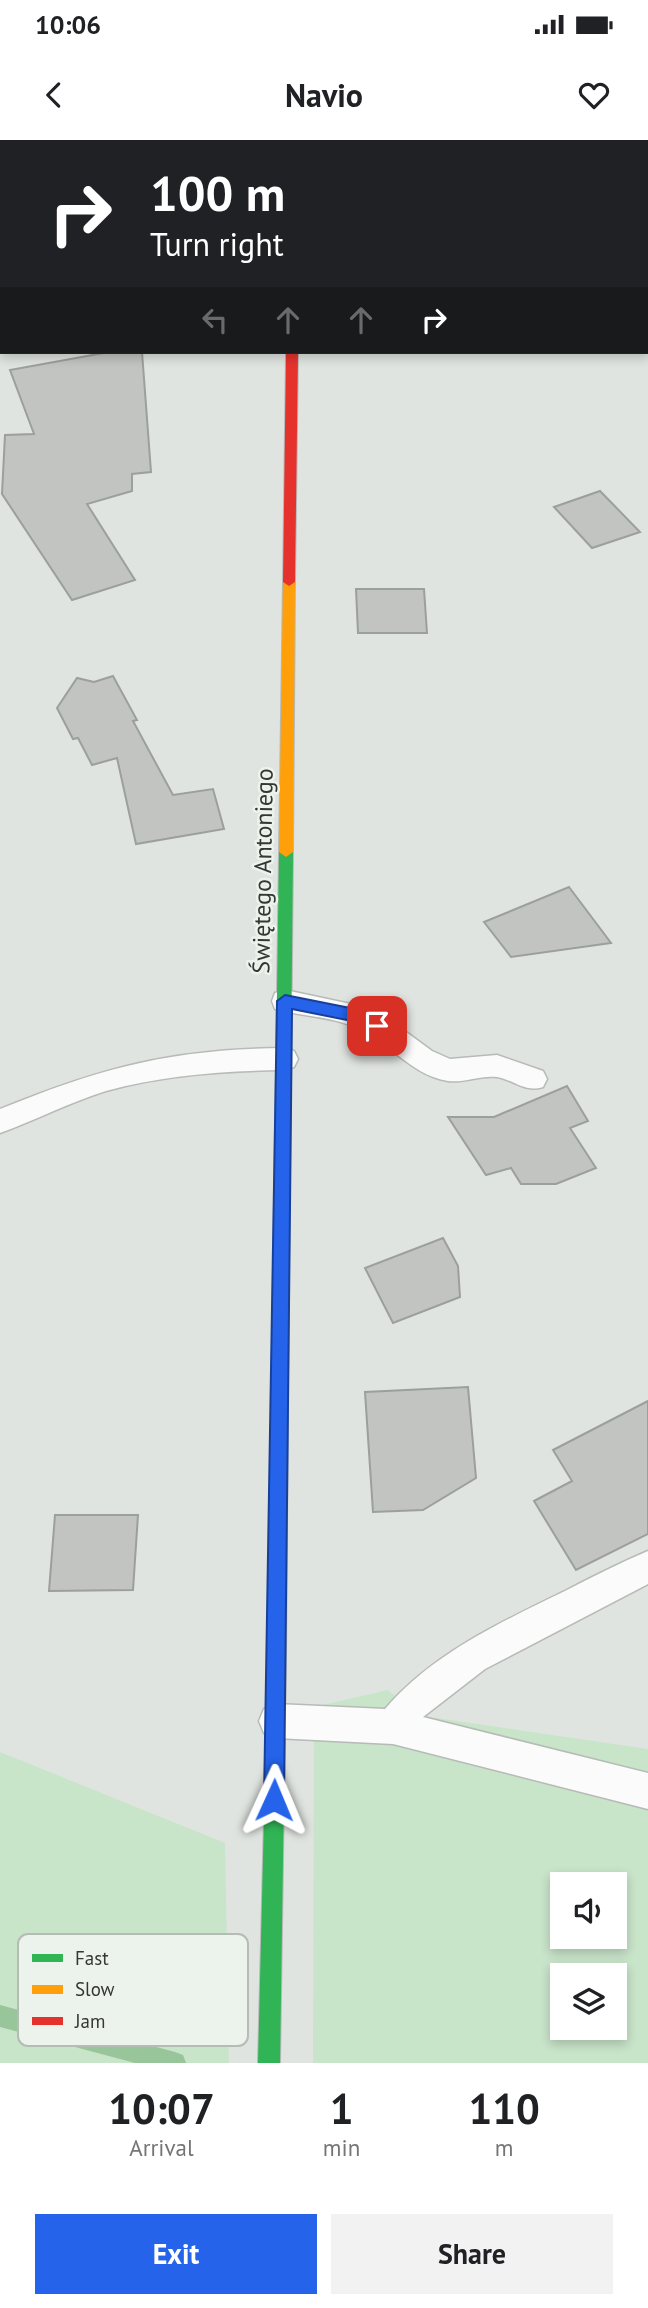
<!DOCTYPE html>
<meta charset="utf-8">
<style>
:root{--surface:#fff;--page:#f2f2f2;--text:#202124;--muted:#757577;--accent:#2563eb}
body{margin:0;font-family:"PT Sans",sans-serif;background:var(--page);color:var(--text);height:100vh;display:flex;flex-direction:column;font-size:26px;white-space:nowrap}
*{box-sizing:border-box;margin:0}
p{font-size:23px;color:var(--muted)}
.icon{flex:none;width:38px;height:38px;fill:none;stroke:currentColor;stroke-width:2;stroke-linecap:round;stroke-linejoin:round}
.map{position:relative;height:1923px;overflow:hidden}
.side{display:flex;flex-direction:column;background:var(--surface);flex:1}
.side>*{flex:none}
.top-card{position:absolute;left:0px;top:0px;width:649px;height:214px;box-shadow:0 4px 10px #0003;background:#202124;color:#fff;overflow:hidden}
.controls{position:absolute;left:550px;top:1732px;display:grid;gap:14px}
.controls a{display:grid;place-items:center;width:77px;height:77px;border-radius:0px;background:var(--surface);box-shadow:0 4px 10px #0003;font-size:35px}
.pin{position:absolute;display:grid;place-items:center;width:60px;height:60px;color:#fff;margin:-30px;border-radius:14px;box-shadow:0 4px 10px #0006}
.me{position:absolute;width:77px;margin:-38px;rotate:1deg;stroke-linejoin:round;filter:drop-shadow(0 0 5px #0008)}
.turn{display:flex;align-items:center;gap:24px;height:147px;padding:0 35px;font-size:32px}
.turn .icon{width:91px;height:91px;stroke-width:2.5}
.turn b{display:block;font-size:49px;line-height:60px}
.lanes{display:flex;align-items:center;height:66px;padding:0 35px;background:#0003;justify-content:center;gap:35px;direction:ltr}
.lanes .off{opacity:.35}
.eta{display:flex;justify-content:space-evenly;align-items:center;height:119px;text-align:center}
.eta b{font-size:42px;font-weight:800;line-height:49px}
.primary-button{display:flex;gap:14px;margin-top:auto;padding:14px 35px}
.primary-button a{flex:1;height:80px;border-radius:0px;background:var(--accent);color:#fff;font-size:28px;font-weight:800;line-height:80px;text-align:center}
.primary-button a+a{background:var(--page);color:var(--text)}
.status{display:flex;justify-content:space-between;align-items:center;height:49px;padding:0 35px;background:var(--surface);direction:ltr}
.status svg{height:19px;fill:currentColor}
header{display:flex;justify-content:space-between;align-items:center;height:91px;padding:0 35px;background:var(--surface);font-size:32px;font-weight:800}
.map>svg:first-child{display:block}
.green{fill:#c8e4c9;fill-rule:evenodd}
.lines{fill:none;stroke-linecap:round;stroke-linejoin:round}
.stream{fill:#98c599;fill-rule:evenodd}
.building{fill:#c1c4c1;stroke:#9c9f9c;stroke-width:2}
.lane-casing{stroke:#b7bab7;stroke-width:3}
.street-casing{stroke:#b7bab7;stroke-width:3}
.fast-casing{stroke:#b7bab7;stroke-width:2}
.slow-casing{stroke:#b7bab7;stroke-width:2}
.jam-casing{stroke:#b7bab7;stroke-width:2}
.path{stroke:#c2c3c2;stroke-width:3.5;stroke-dasharray:2.5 3.5;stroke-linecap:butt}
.lane{fill:#fafbfa;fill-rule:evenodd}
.street{fill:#fafbfa;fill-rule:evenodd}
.fast{fill:#30b455;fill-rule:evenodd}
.slow{fill:#ff9f0a;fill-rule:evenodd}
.jam{fill:#e5322d;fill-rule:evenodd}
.route{fill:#2563eb;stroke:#184099;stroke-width:2}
.labels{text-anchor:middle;stroke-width:5;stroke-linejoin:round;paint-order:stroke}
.street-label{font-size:24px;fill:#353735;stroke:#ecf3ec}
.key{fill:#ecf3ec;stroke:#b5bbb5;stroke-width:2}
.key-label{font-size:19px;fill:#353735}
</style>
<div class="status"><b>10:06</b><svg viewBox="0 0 49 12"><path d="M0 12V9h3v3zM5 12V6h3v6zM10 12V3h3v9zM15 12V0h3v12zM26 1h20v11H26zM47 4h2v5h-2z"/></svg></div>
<header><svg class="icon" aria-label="back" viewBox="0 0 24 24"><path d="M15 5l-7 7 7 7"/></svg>Navio<svg class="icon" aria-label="heart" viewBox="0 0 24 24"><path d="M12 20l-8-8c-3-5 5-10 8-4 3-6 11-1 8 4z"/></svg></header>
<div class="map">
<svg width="648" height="1923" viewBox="0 0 648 1923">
<rect width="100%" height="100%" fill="#e0e4e0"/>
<!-- green -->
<path class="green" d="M 388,1550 L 407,1566 L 430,1577 L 648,1609 L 648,1923 L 313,1923 L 314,1567 ZM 562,1745 L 614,1745 L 614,1797 L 562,1797 ZM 562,1836 L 614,1836 L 614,1888 L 562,1888 Z
M 0,1612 L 225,1703 L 229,1923 L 0,1923 Z"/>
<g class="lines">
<!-- stream -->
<path class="stream" d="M 0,1865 L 175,1912 L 183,1915 L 186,1923 L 135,1923 L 0,1887 Z"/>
</g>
<!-- building -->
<path class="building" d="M 109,212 L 142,212 L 151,332 L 132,334 L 132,351 L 87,364 L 135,440 L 72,460 L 2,354 L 5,295 L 34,294 L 10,230 Z
M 600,351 L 640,392 L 592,408 L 554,367 Z
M 356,449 L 424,449 L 427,493 L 358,493 Z
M 113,536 L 137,580 L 133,581 L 173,655 L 213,649 L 224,689 L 136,704 L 117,618 L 92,625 L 78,598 L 73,599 L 57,568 L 77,538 L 94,542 Z
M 569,747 L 611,803 L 511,817 L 484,782 Z
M 567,946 L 588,981 L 570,988 L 596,1028 L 556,1044 L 521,1044 L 511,1028 L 486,1035 L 448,977 L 494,977 Z
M 443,1098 L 458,1126 L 460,1157 L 393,1183 L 365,1128 Z
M 468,1247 L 476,1338 L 423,1370 L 373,1372 L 365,1252 Z
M 648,1261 L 648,1394 L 576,1430 L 534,1361 L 572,1341 L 553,1310 Z
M 55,1375 L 138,1375 L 133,1450 L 49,1451 Z"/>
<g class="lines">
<!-- lane casing -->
<g class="lane-casing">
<path id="lane" d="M 2,152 L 2,165 L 0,166 L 0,153 Z
M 0,185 L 2,185 L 2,197 L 0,197 Z
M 285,850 L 365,867 L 387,878 L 432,911 L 450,919 L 497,915 L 543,931 L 547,939 L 543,947 C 525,953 514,940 497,937 C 481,935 464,943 448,941 C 409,935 386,897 350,885 C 326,876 299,876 275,869 L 272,861 L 275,853 Z
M 284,908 L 294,911 L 298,919 L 294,927 L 284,930 C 224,931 164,935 106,951 C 70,962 36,980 0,993 L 0,969 C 103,927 172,909 284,908 Z
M 648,1411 L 648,1444 L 485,1529 L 423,1577 L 648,1633 L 648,1669 L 393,1604 L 276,1598 L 264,1593 L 259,1581 L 264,1569 L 276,1564 L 385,1569 C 432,1514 501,1482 565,1451 C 592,1437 620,1423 648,1411 Z"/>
</g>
<!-- street casing -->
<g class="street-casing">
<path id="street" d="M 0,47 L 2,48 L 2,64 L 0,63 Z"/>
</g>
<!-- fast casing -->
<g class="fast-casing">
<path id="fast" d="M 316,0 L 326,0 L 315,2 Z
M 286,707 L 293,712 L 289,1132 L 287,1137 L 281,1139 L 275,1137 L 273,1132 L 279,712 Z
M 277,1506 L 284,1508 L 286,1515 L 280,1923 L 258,1923 L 268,1515 L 270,1508 Z"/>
</g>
<!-- slow casing -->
<g class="slow-casing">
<path id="slow" d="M 289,438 L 295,442 L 293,712 L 286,717 L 279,712 L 283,442 Z
M 281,1125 L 287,1127 L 289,1132 L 286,1515 L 284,1522 L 277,1524 L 270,1522 L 268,1515 L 273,1132 L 275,1127 Z"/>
</g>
<!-- jam casing -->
<g class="jam-casing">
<path id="jam" d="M 286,212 L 298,212 L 295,442 L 289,446 L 283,442 Z"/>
</g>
<!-- path -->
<path class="path" d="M 260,0 L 264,2
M 578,2 L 580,0
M 639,2 L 641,0"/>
<!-- lane -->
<use href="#lane" class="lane"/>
<!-- street -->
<use href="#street" class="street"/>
<!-- fast -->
<use href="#fast" class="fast"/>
<!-- slow -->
<use href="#slow" class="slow"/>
<!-- jam -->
<use href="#jam" class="jam"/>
</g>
<!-- route -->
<path class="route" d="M 285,855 L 355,869 L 383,882 L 385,886 L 377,892 L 352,881 L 292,869 L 284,1660 L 281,1667 L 274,1670 L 267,1667 L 264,1660 L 277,861 Z"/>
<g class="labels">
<!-- street labels -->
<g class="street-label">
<text transform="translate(263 731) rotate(-89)" y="8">Świętego Antoniego</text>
</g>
</g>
<!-- legend -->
<rect x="18" y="1794" width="230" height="112" rx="10" class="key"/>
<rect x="32" y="1814" width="31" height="8" fill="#30b455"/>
<rect x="32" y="1845" width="31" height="9" fill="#ff9f0a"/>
<rect x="32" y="1877" width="31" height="8" fill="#e5322d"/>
<g class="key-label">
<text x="75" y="1825">Fast</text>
<text x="75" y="1856">Slow</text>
<text x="75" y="1888">Jam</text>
</g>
</svg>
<div class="controls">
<a><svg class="icon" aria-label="sound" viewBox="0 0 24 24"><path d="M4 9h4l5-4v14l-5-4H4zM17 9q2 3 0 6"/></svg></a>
<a><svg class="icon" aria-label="layers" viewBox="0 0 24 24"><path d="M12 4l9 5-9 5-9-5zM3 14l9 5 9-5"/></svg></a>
</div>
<div class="pin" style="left:377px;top:886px;background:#d93025"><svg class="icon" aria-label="arrive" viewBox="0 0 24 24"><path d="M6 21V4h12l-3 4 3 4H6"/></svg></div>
<svg class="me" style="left:274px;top:1660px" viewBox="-20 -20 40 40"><path d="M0-17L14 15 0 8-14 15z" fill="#2563eb" stroke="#fff" stroke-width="4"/></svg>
<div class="top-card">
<div class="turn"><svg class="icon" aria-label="right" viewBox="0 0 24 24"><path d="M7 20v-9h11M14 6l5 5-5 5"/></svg><div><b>100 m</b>Turn right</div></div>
<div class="lanes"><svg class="icon off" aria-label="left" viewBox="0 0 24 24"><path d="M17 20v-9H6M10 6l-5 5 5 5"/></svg><svg class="icon off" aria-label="ahead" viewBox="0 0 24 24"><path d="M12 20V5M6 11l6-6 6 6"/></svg><svg class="icon off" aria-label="ahead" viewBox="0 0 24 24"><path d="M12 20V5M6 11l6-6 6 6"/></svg><svg class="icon" aria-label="right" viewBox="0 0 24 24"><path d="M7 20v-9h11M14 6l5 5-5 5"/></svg></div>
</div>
</div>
<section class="side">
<div class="eta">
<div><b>10:07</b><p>Arrival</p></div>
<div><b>1</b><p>min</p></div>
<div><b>110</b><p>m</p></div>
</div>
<div class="primary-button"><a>Exit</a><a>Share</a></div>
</section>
